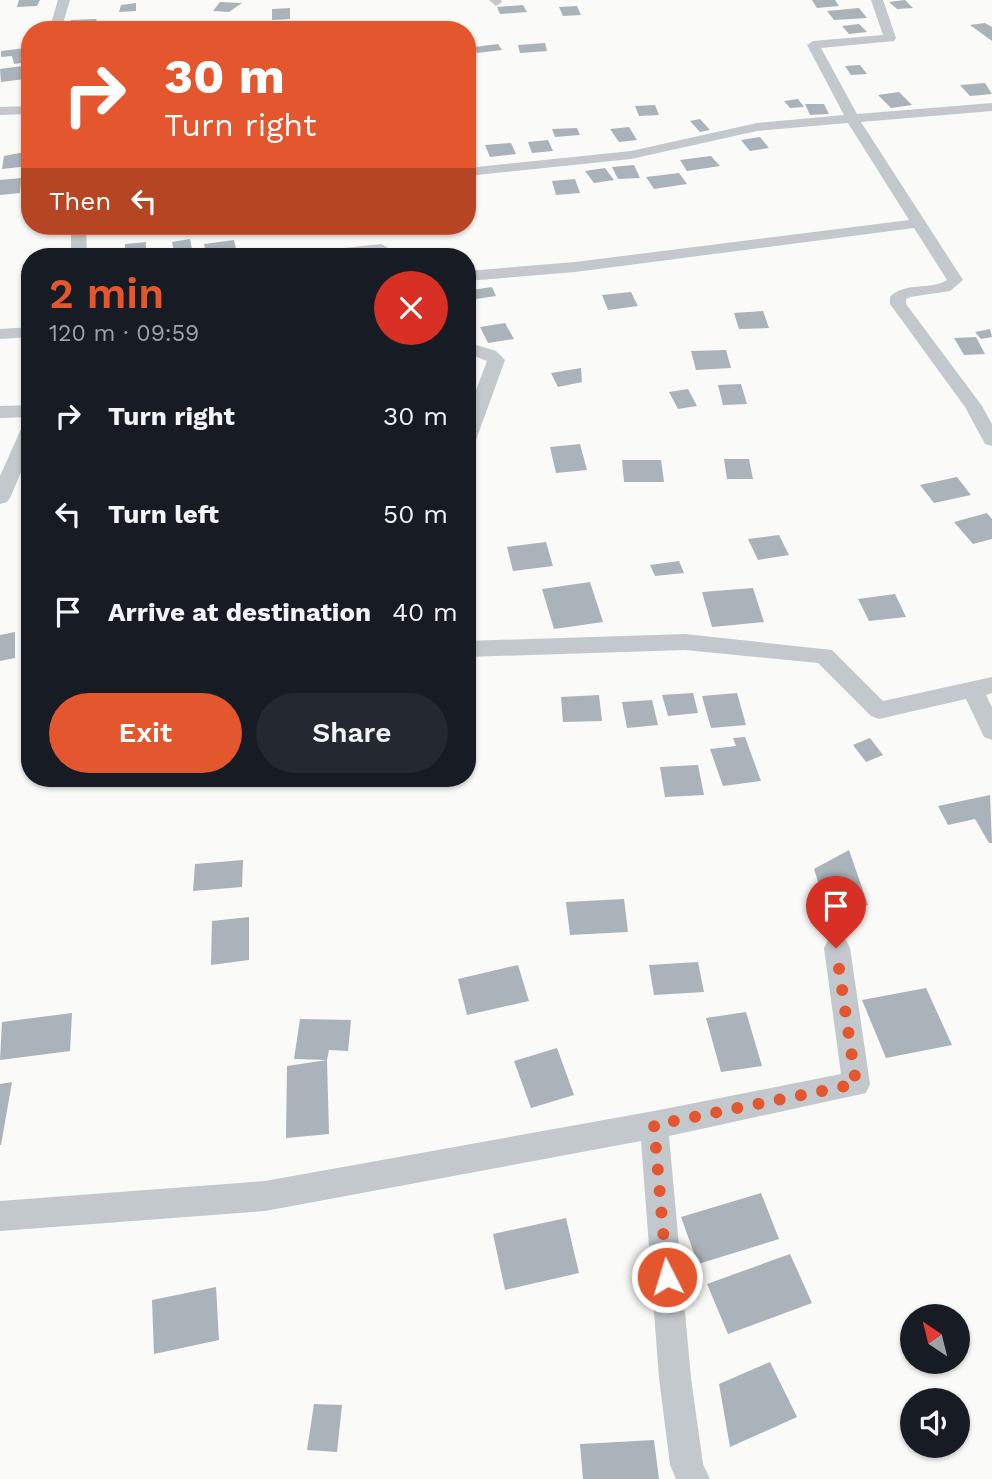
<!DOCTYPE html>
<meta charset="utf-8">
<style>
:root{--surface:#171b24;--page:#242831;--text:#f1f3f6;--muted:#9ea1a6;--accent:#e4572e}
body{margin:0;font-family:"Work Sans",sans-serif;background:var(--page);color:var(--text);height:100vh;display:flex;flex-direction:column;font-size:26px;white-space:nowrap}
*{box-sizing:border-box;margin:0}
p{font-size:23px;color:var(--muted)}
.icon{flex:none;width:38px;height:38px;fill:none;stroke:currentColor;stroke-width:2;stroke-linecap:round;stroke-linejoin:round}
.map{position:relative;flex:1;overflow:hidden}
.drawer{position:absolute;left:21px;top:248px;width:455px;height:539px;display:flex;flex-direction:column;background:var(--surface);border-radius:28px;box-shadow:0 2px 5px #0004}
.drawer>*{flex:none}
.guide{position:absolute;left:21px;top:21px;width:455px;height:214px;border-radius:28px;box-shadow:0 2px 5px #0004;background:#e4572e;color:#fff;overflow:hidden}
.needle{width:46px;rotate:325deg}
.controls{position:absolute;left:900px;top:1304px;display:grid;gap:14px}
.controls a{display:grid;place-items:center;width:70px;height:70px;border-radius:50%;background:var(--surface);box-shadow:0 2px 5px #0004;font-size:35px}
.pin{position:absolute;display:grid;place-items:center;width:60px;height:60px;color:#fff;margin:-72px -30px;border-radius:50% 50% 50% 0;rotate:-45deg;box-shadow:0 0 7px #0007}
.pin .icon{rotate:45deg}
.me{position:absolute;width:77px;margin:-38px;rotate:355deg;stroke-linejoin:round;filter:drop-shadow(0 0 5px #0008)}
.turn{display:flex;align-items:center;gap:24px;height:147px;padding:0 28px;font-size:32px}
.turn .icon{width:91px;height:91px;stroke-width:2.5}
.turn b{display:block;font-size:49px;line-height:60px}
.then{display:flex;align-items:center;height:66px;padding:0 28px;background:#0003;gap:14px;font-size:26px}
.round{display:grid;place-items:center;flex:none;width:74px;height:74px;border-radius:37px;background:var(--page)}
.overview{display:flex;align-items:center;justify-content:space-between;height:119px;padding:0 28px}
h1{font-size:42px;font-weight:600;line-height:52px;color:var(--accent)}
.cta{display:flex;gap:14px;margin-top:auto;padding:14px 28px}
.cta a{flex:1;height:80px;border-radius:42px;background:var(--accent);color:#fff;font-size:28px;font-weight:600;line-height:80px;text-align:center}
.cta a+a{background:var(--page);color:var(--text)}
ul{padding:0;list-style:none}
li{display:flex;align-items:center;gap:21px;height:98px;padding:0 28px}
li div{flex:1}
li b{display:block;font-size:26px}
li em{font-style:normal}
.map>svg:first-child{display:block}
.building{fill:#aab3b9}
.lines{fill:none;stroke-linecap:round;stroke-linejoin:round}
.minor{fill:#c3c8cc;fill-rule:evenodd}
.route{stroke:#e4572e;stroke-width:12;stroke-dasharray:0 21.6}
</style>
<div class="map">
<svg width="992" height="1479" viewBox="0 0 992 1479">
<rect width="100%" height="100%" fill="#fafaf8"/>
<!-- building -->
<path class="building" d="M 19,0 L 40,0 L 37,6 L 17,7 Z
M 812,0 L 835,0 L 839,6 L 817,8 Z
M 905,0 L 913,8 L 897,9 L 889,2 Z
M 220,2 L 242,3 L 229,12 L 213,11 Z
M 136,3 L 136,11 L 119,12 L 121,5 Z
M 523,5 L 527,12 L 500,14 L 497,7 Z
M 577,6 L 581,15 L 563,16 L 559,7 Z
M 290,8 L 290,19 L 272,20 L 272,9 Z
M 859,8 L 867,18 L 834,20 L 827,11 Z
M 97,19 L 95,23 L 88,24 L 86,29 L 68,30 L 71,20 Z
M 985,23 L 992,27 L 992,41 L 970,25 Z
M 859,24 L 867,32 L 849,34 L 842,26 Z
M 545,43 L 547,51 L 520,53 L 518,45 Z
M 498,44 L 502,50 L 477,53 L 474,47 Z
M 26,48 L 28,62 L 14,64 L 12,56 L 1,57 L 1,51 Z
M 860,65 L 867,74 L 851,75 L 845,66 Z
M 22,66 L 25,79 L 1,82 L 0,69 Z
M 985,83 L 992,94 L 970,96 L 960,85 Z
M 899,92 L 912,105 L 891,108 L 878,95 Z
M 798,99 L 804,107 L 790,108 L 784,101 Z
M 805,104 L 824,104 L 829,114 L 810,115 Z
M 655,105 L 659,115 L 639,116 L 635,106 Z
M 700,119 L 710,130 L 700,132 L 690,121 Z
M 629,127 L 637,140 L 619,142 L 610,129 Z
M 577,128 L 580,135 L 555,137 L 552,129 Z
M 760,137 L 769,148 L 750,151 L 741,140 Z
M 548,140 L 553,151 L 532,153 L 528,142 Z
M 511,143 L 516,154 L 490,157 L 485,145 Z
M 30,151 L 30,166 L 2,169 L 4,156 Z
M 711,156 L 720,166 L 687,171 L 680,160 Z
M 634,165 L 640,178 L 618,179 L 612,167 Z
M 605,168 L 614,180 L 594,183 L 585,171 Z
M 679,173 L 687,184 L 654,189 L 646,177 Z
M 21,178 L 20,193 L 0,195 L 0,180 Z
M 575,179 L 580,193 L 556,195 L 552,181 Z
M 95,226 L 125,226 L 124,230 L 94,232 Z
M 190,239 L 192,249 L 174,251 L 172,242 Z
M 234,240 L 237,253 L 207,257 L 204,244 Z
M 146,242 L 146,257 L 125,257 L 125,244 Z
M 492,287 L 496,296 L 476,299 L 472,290 Z
M 631,292 L 638,306 L 608,310 L 602,295 Z
M 763,311 L 769,328 L 739,329 L 734,313 Z
M 505,323 L 514,339 L 488,343 L 480,327 Z
M 990,329 L 992,337 L 981,339 L 975,332 Z
M 976,337 L 985,354 L 964,355 L 954,338 Z
M 726,350 L 731,368 L 696,370 L 691,351 Z
M 581,368 L 582,382 L 558,387 L 551,373 Z
M 741,384 L 747,404 L 723,405 L 718,385 Z
M 688,389 L 697,406 L 678,409 L 669,392 Z
M 580,444 L 587,470 L 556,473 L 550,447 Z
M 724,459 L 749,459 L 753,479 L 727,479 Z
M 622,460 L 661,460 L 664,482 L 624,482 Z
M 957,477 L 971,495 L 934,503 L 920,485 Z
M 987,513 L 992,519 L 992,539 L 973,544 L 954,522 Z
M 779,535 L 789,555 L 758,560 L 748,539 Z
M 546,542 L 553,566 L 513,571 L 507,547 Z
M 679,561 L 684,573 L 655,576 L 650,565 Z
M 590,582 L 603,622 L 554,629 L 542,589 Z
M 753,588 L 764,622 L 712,627 L 702,592 Z
M 895,594 L 906,617 L 869,621 L 858,599 Z
M 15,632 L 15,658 L 0,661 L 0,635 Z
M 693,693 L 698,713 L 668,716 L 662,695 Z
M 737,693 L 746,725 L 711,728 L 702,696 Z
M 599,695 L 602,721 L 563,722 L 561,697 Z
M 652,700 L 658,725 L 627,728 L 622,702 Z
M 745,737 L 761,781 L 723,786 L 710,749 L 736,746 L 733,738 Z
M 870,738 L 883,755 L 866,762 L 853,745 Z
M 698,765 L 704,795 L 665,797 L 660,767 Z
M 990,795 L 992,843 L 989,843 L 975,819 L 948,825 L 938,806 Z
M 849,850 L 868,905 L 827,910 L 814,869 Z
M 243,860 L 242,887 L 193,891 L 195,864 Z
M 624,899 L 628,932 L 570,935 L 566,902 Z
M 249,917 L 249,960 L 211,965 L 212,921 Z
M 698,962 L 704,992 L 654,995 L 649,965 Z
M 518,965 L 529,1001 L 467,1015 L 458,979 Z
M 926,988 L 952,1045 L 886,1058 L 862,1000 Z
M 746,1012 L 762,1066 L 721,1072 L 706,1018 Z
M 72,1013 L 70,1051 L 0,1060 L 2,1022 Z
M 300,1019 L 351,1020 L 348,1051 L 329,1050 L 327,1060 L 294,1059 Z
M 557,1048 L 574,1095 L 531,1108 L 514,1061 Z
M 327,1060 L 329,1134 L 286,1138 L 287,1066 Z
M 12,1082 L 1,1145 L 0,1145 L 0,1084 Z
M 761,1193 L 779,1239 L 698,1264 L 681,1217 Z
M 566,1218 L 579,1273 L 505,1290 L 493,1234 Z
M 790,1254 L 812,1303 L 728,1334 L 707,1284 Z
M 216,1287 L 219,1340 L 154,1354 L 152,1300 Z
M 770,1362 L 797,1417 L 730,1447 L 719,1384 Z
M 314,1404 L 342,1405 L 337,1452 L 307,1450 Z
M 654,1440 L 659,1479 L 583,1479 L 580,1444 Z"/>
<g class="lines">
<!-- minor -->
<path class="minor" d="M 58,0 L 70,0 L 61,30 L 49,30 Z
M 489,0 L 501,0 L 502,2 L 496,6 Z
M 871,0 L 883,0 L 896,38 L 894,41 L 821,48 L 857,114 L 992,103 L 992,111 L 861,122 L 963,280 L 950,291 L 910,297 L 906,299 L 906,304 L 982,406 L 992,424 L 992,446 L 985,444 L 965,407 L 890,304 L 890,297 C 905,281 930,291 947,280 L 914,228 L 575,272 L 467,281 L 467,271 L 575,262 L 909,220 L 848,123 L 757,131 L 631,159 L 467,176 L 467,168 L 631,151 L 757,123 L 844,115 L 807,45 L 813,41 L 883,35 Z
M 30,106 L 30,114 L 0,115 L 0,107 Z
M 71,226 L 86,226 L 87,257 L 71,257 Z
M 381,244 L 404,257 L 385,257 L 379,254 L 349,257 L 300,257 L 308,252 Z
M 30,327 L 30,337 L 0,339 L 0,329 Z
M 467,342 L 496,351 L 505,360 L 476,440 L 467,446 L 467,414 L 487,361 L 467,353 Z
M 30,405 L 30,417 L 0,418 L 0,406 Z
M 30,423 L 30,451 L 10,498 L 7,502 L 0,504 L 0,476 L 21,429 Z
M 685,634 L 832,650 L 883,701 L 992,677 L 992,693 L 986,695 L 992,707 L 992,740 L 984,737 L 966,699 L 879,719 L 871,716 L 818,663 L 685,650 L 467,657 L 467,641 Z
M 837,937 L 846,940 L 850,948 L 870,1084 L 866,1093 L 669,1136 L 691,1378 L 703,1464 L 710,1479 L 676,1479 L 670,1465 L 659,1378 L 641,1141 L 265,1211 L 0,1231 L 0,1201 L 265,1181 L 654,1111 L 841,1074 L 824,948 L 828,940 Z"/>
</g>
<g class="lines">
<!-- route -->
<path class="route" d="M 667,1277 L 654,1125 L 856,1084 L 836,948"/>
</g>
</svg>
<div class="controls">
<a><svg class="needle" viewBox="-14 -14 28 28"><path d="M0-13l5 13h-10z" fill="#e53935"/><path d="M0 13l5-13h-10z" fill="#9ea1a6"/></svg></a>
<a><svg class="icon" aria-label="sound" viewBox="0 0 24 24"><path d="M4 9h4l5-4v14l-5-4H4zM17 9q2 3 0 6"/></svg></a>
</div>
<div class="pin" style="left:836px;top:948px;background:#d93025"><svg class="icon" aria-label="arrive" viewBox="0 0 24 24"><path d="M6 21V4h12l-3 4 3 4H6"/></svg></div>
<svg class="me" style="left:667px;top:1277px" viewBox="-20 -20 40 40"><circle r="17" fill="#e4572e" stroke="#fff" stroke-width="3"/><path d="M0-11L8 9 0 5-8 9z" fill="#fff"/></svg>
<div class="guide">
<div class="turn"><svg class="icon" aria-label="right" viewBox="0 0 24 24"><path d="M7 20v-9h11M14 6l5 5-5 5"/></svg><div><b>30 m</b>Turn right</div></div>
<div class="then">Then<svg class="icon" aria-label="left" viewBox="0 0 24 24"><path d="M17 20v-9H6M10 6l-5 5 5 5"/></svg></div>
</div>
<section class="drawer">
<div class="overview"><div><h1>2 min</h1><p>120 m · 09:59</p></div><a class="round" style="background:#d93025;color:#fff"><svg class="icon" aria-label="close" viewBox="0 0 24 24"><path d="M6 6l12 12M18 6L6 18"/></svg></a></div>
<ul>
<li><svg class="icon" aria-label="right" viewBox="0 0 24 24"><path d="M7 20v-9h11M14 6l5 5-5 5"/></svg><div><b>Turn right</b></div><em>30 m</em></li>
<li><svg class="icon" aria-label="left" viewBox="0 0 24 24"><path d="M17 20v-9H6M10 6l-5 5 5 5"/></svg><div><b>Turn left</b></div><em>50 m</em></li>
<li><svg class="icon" aria-label="arrive" viewBox="0 0 24 24"><path d="M6 21V4h12l-3 4 3 4H6"/></svg><div><b>Arrive at destination</b></div><em>40 m</em></li>
</ul>
<div class="cta"><a>Exit</a><a>Share</a></div>
</section>
</div>
